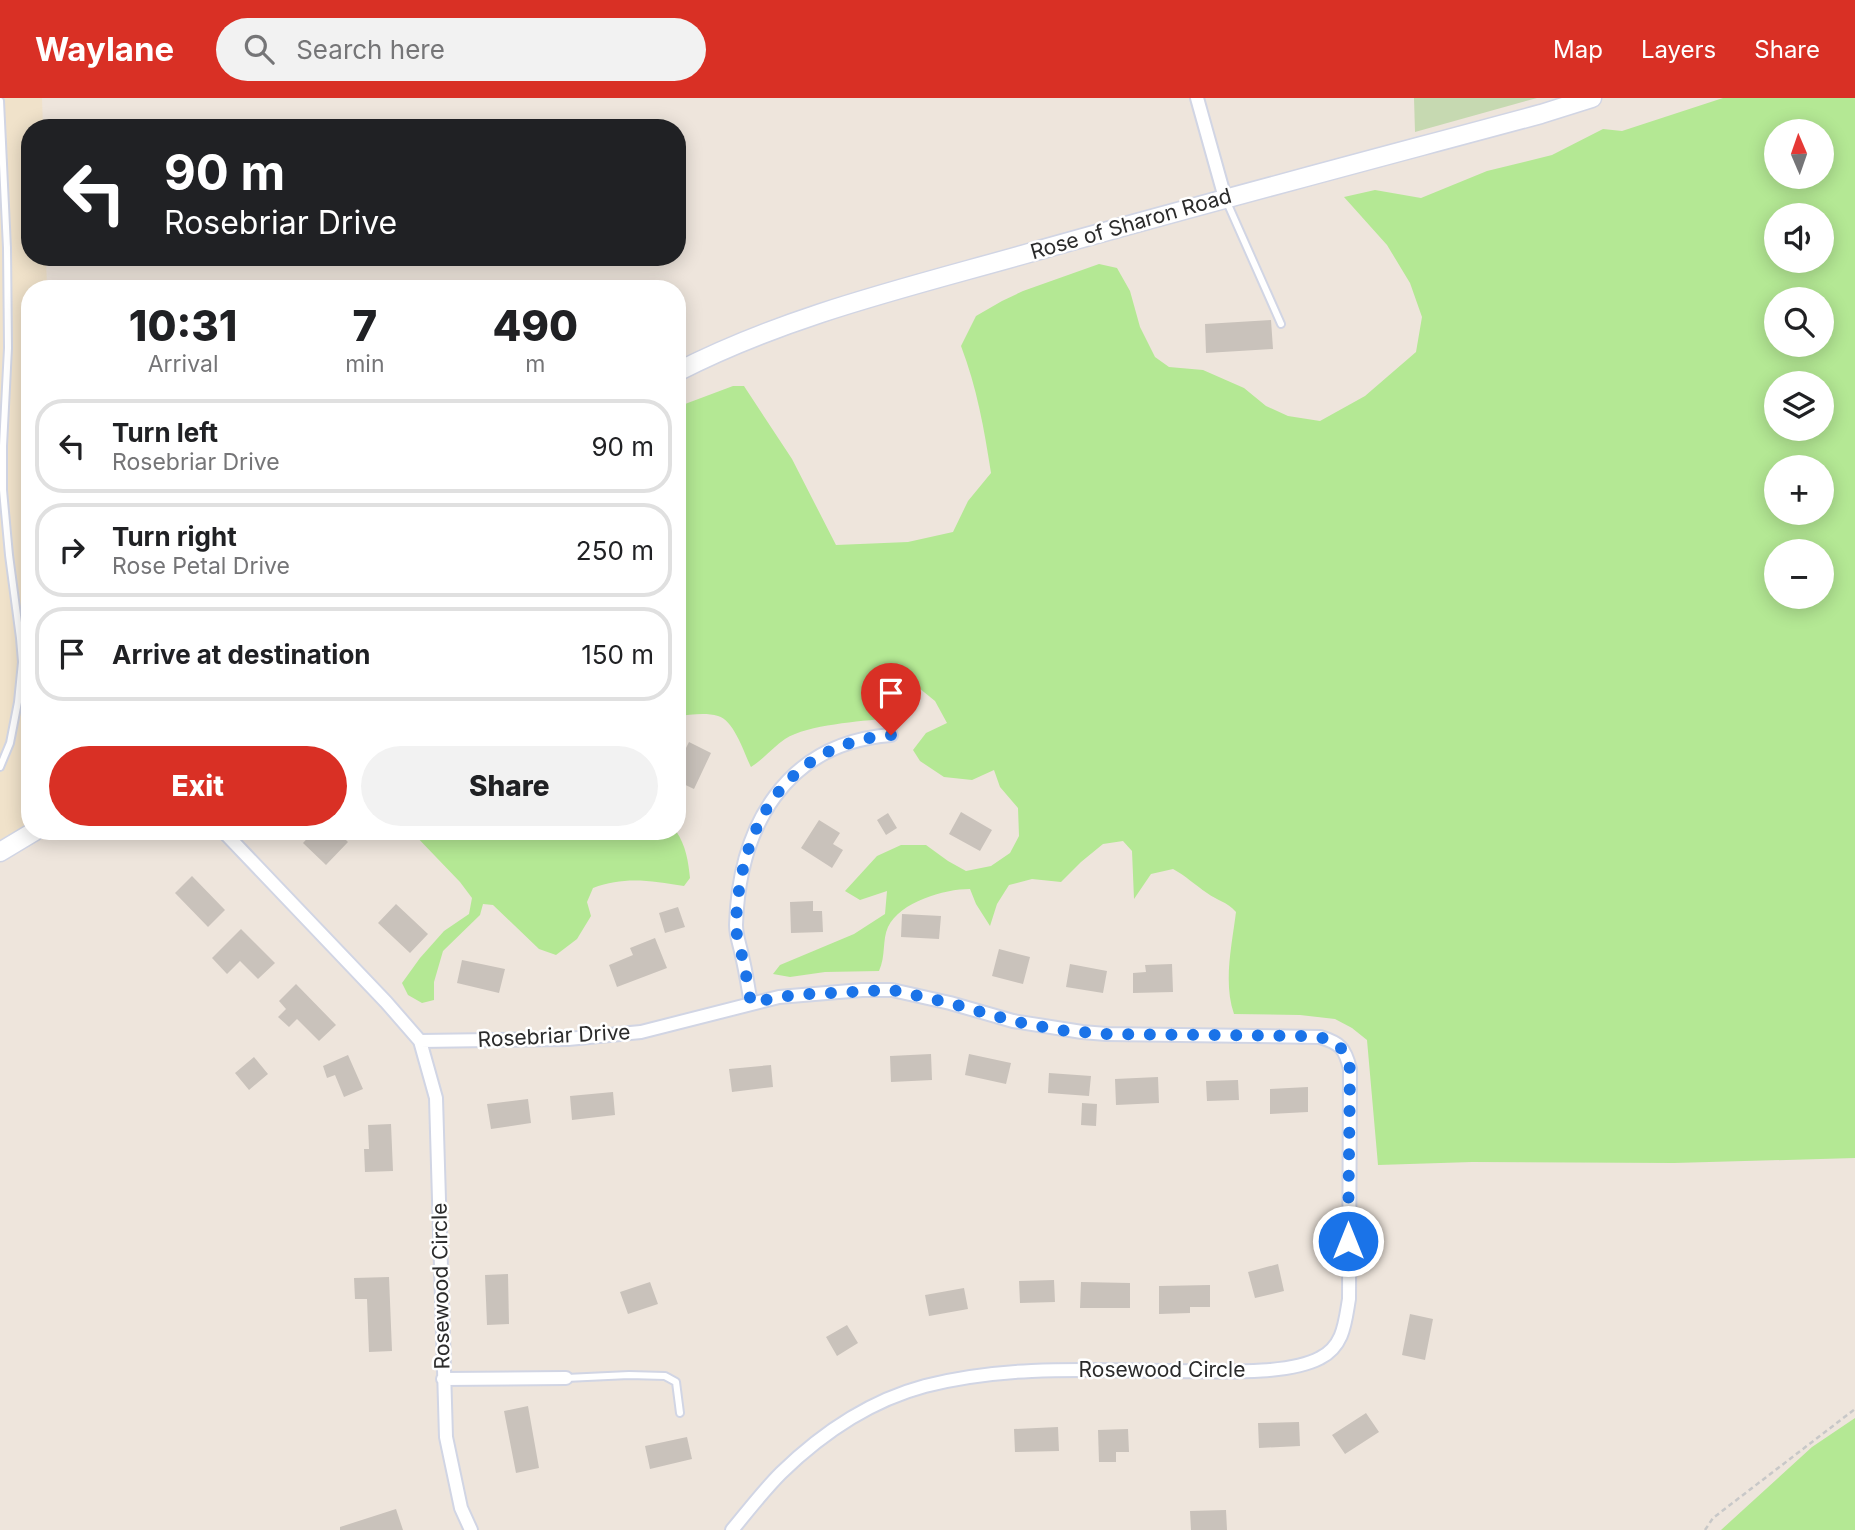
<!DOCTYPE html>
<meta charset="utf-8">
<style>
:root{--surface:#fff;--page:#f2f2f2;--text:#202124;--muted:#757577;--line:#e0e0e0;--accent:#d93025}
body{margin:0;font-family:Inter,sans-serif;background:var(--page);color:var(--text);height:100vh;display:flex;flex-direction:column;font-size:26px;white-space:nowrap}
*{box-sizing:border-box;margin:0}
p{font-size:23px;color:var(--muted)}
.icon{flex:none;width:38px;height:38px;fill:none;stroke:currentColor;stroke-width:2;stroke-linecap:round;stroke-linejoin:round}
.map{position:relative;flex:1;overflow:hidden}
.panel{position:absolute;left:21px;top:182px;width:665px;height:560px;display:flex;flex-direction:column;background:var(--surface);border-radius:28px;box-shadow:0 4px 18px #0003}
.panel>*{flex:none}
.guide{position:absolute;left:21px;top:21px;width:665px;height:147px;border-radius:28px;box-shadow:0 4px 18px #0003;background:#202124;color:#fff;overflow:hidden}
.needle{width:46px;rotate:358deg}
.tools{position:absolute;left:1764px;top:21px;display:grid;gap:14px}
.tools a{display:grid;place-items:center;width:70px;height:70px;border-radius:50%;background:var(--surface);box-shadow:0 4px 18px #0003;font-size:35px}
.pin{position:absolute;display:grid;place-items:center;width:60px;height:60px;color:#fff;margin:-72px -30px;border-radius:50% 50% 50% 0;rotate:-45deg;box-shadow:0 0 7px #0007}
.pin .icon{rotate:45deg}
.me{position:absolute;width:77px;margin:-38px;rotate:0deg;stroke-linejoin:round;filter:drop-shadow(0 0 5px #0008)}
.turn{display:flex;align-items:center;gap:24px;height:147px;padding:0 28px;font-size:32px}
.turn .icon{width:91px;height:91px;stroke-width:2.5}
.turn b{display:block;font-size:49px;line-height:60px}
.eta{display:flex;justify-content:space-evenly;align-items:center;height:119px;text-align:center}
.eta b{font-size:42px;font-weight:800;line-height:49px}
.action{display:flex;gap:14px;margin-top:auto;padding:14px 28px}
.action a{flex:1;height:80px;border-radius:42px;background:var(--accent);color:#fff;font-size:28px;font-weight:800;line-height:80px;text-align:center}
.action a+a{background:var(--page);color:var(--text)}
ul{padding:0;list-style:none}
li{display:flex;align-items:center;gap:21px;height:94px;margin:0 14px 10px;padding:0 14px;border:4px solid var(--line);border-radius:28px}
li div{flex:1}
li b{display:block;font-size:26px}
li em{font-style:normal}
header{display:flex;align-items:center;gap:42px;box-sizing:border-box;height:98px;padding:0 35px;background:var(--accent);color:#fff}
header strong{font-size:33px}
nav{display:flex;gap:38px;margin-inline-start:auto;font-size:24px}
.search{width:490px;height:63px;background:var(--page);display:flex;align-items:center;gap:18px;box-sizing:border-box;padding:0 24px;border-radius:38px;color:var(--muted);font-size:26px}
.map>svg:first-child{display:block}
.education{fill:#f0e2ca}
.green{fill:#b4e894;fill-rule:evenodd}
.cemetery{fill:#c6d9b1}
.building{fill:#c9c2bb}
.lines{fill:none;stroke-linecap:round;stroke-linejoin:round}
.lane-casing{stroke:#d1d5e4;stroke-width:10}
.street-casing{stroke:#d1d5e4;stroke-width:16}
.secondary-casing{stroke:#d1d5e4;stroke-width:21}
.path{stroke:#c8c8c8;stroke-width:2.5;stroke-dasharray:5 3.5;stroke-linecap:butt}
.lane{stroke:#fff;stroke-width:6}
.street{stroke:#fff;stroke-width:12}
.secondary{stroke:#fff;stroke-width:18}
.route{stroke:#1a73e8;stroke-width:12;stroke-dasharray:0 21.6}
.labels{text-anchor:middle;stroke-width:5;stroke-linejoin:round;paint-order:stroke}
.street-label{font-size:21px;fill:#2b2b2b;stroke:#fff}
</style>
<header>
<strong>Waylane</strong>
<div class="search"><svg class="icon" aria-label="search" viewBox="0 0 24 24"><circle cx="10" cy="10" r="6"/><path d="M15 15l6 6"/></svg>Search here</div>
<nav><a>Map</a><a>Layers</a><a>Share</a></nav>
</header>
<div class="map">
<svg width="1855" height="1432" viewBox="0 0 1855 1432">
<rect width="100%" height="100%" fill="#eee5dc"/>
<!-- education -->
<path class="education" d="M 0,0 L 42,0 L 43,30 L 30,30 L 30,159 L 46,159 L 47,191 L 30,191 L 30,733 L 0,754 Z"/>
<!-- green -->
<path class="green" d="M 1723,0 L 1855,0 L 1855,1060 L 1674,1065 L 1472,1064 L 1378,1067 L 1367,942 L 1352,930 L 1335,921 L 1300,917 L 1234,916 C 1223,884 1232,847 1236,814 C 1226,803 1218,803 1207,795 C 1195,787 1186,778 1173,771 L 1151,776 L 1134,801 L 1132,753 L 1123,743 L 1103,746 L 1081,764 L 1061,784 L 1032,781 L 1009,787 L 997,806 L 990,828 L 976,806 L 970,791 C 944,791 900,804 888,829 C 882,842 886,858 879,873 L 825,874 L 790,879 L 773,876 L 780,867 L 854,836 L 885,816 L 887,793 L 860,802 L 845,793 L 877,758 L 901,747 L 926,747 L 948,763 L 966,773 L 991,768 L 1010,755 L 1019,738 L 1018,710 L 1000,689 L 994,672 L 972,682 L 944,679 L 920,663 L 913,652 L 926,635 L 947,625 L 935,603 L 919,590 L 900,603 L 888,620 C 859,624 809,626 785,641 C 773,649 764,661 751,669 C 744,655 734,622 718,618 C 705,614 690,617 677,618 L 677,309 L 733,288 L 744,288 L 792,361 L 836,447 L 908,444 L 953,434 L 968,403 L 991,375 C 984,330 977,290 961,248 L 976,218 L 1002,203 L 1023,193 L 1099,166 L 1117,170 L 1130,193 L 1140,229 L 1155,259 L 1169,269 L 1203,272 L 1244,290 L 1266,308 L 1288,318 L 1320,323 L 1365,298 L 1416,254 L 1422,219 L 1410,185 L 1387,147 L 1344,99 L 1375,92 L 1421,100 L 1487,73 L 1552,57 L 1603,31 L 1622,33 ZM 1822,33 L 1822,79 L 1776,79 L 1776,33 ZM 1822,117 L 1822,163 L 1776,163 L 1776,117 ZM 1822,201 L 1822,247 L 1776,247 L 1776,201 ZM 1822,285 L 1822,331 L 1776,331 L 1776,285 ZM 1822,369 L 1822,415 L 1776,415 L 1776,369 ZM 1776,453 L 1822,453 L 1822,499 L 1776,499 Z
M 411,733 L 676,733 C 686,748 688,762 690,780 L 684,788 C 651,783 625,778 593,790 L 587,804 L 591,818 L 577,841 L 556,857 L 539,851 L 493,807 L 483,806 L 480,817 L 443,853 L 434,884 L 434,902 L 422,905 L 408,897 L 402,885 L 420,860 L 444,833 L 469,816 L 472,800 L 460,784 Z
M 1855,1320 L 1855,1432 L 1721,1432 L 1812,1349 Z"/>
<!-- cemetery -->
<path class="cemetery" d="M 1414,0 L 1537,0 L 1415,34 Z"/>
<!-- building -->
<path class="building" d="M 1271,222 L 1273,251 L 1206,255 L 1205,226 Z
M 689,644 L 711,655 L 694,691 L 677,683 L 677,668 Z
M 961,714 L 992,732 L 980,753 L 949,736 Z
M 888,715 L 897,730 L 886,737 L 877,722 Z
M 819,722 L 840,735 L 833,746 L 843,752 L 832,770 L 801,750 Z
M 314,733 L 337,733 L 348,744 L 326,767 L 303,745 Z
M 192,778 L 225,812 L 208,829 L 175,795 Z
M 813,803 L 813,813 L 822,813 L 823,834 L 791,835 L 790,804 Z
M 396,806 L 428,836 L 410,855 L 378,825 Z
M 678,809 L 685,829 L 665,835 L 659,815 Z
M 902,816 L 941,818 L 939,841 L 901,839 Z
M 241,831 L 275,865 L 258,881 L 240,863 L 227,876 L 212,860 Z
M 655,840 L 667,870 L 617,889 L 609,867 L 633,857 L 630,850 Z
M 999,851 L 1030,859 L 1023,886 L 992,878 Z
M 462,862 L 505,871 L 499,895 L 457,885 Z
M 1070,866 L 1107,873 L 1103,895 L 1066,889 Z
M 1172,866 L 1173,894 L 1133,895 L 1133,875 L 1146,874 L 1145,867 Z
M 296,886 L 336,927 L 319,943 L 297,921 L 289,929 L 278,919 L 286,911 L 279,903 Z
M 931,956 L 932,982 L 891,984 L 890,958 Z
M 969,956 L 1011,965 L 1006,986 L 965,977 Z
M 348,957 L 363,991 L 344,999 L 335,977 L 327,980 L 323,968 Z
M 254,959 L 268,976 L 249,992 L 235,975 Z
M 771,967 L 773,989 L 732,994 L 729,971 Z
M 1049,975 L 1091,978 L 1089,998 L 1048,995 Z
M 1158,979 L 1159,1005 L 1116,1007 L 1115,981 Z
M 1238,982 L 1239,1002 L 1207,1003 L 1206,983 Z
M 1308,989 L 1308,1014 L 1270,1016 L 1270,991 Z
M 613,994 L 615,1017 L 572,1022 L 570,998 Z
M 528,1001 L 531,1025 L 491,1031 L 487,1006 Z
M 1082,1005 L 1097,1006 L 1096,1028 L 1081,1027 Z
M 391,1026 L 393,1073 L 365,1074 L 364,1051 L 369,1051 L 368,1027 Z
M 1278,1166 L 1284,1193 L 1255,1200 L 1248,1174 Z
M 508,1176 L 509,1226 L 487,1227 L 485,1177 Z
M 389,1179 L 392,1253 L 369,1254 L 367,1201 L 355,1201 L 354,1180 Z
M 1054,1182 L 1055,1204 L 1020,1205 L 1019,1183 Z
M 650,1184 L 658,1206 L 628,1216 L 620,1194 Z
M 1081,1184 L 1130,1185 L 1130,1210 L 1080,1210 Z
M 1210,1187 L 1210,1209 L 1190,1209 L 1190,1215 L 1159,1216 L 1159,1188 Z
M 964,1190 L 968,1211 L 929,1218 L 925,1197 Z
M 1410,1216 L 1433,1221 L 1425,1262 L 1402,1257 Z
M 847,1227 L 858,1245 L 837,1258 L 826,1239 Z
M 528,1308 L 539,1370 L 516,1375 L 504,1313 Z
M 1366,1315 L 1379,1334 L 1345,1356 L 1332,1337 Z
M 1299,1324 L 1300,1348 L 1259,1350 L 1258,1325 Z
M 1058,1329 L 1059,1353 L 1015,1354 L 1014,1331 Z
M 1128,1331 L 1129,1354 L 1116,1354 L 1116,1364 L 1099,1364 L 1098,1332 Z
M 687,1339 L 692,1361 L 650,1371 L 645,1348 Z
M 396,1411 L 403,1432 L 340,1432 L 340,1429 Z
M 1226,1412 L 1227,1432 L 1191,1432 L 1190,1413 Z"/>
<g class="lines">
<!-- lane casing -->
<g class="lane-casing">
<path id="lane" d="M 0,3 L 7,150 L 8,250 L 3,348 L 3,392 L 9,457 L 20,540 L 22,564 L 18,604 L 10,645 L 0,669
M 1226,102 L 1281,226
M 566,1280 L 629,1277 L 665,1278 L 676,1284 L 680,1315"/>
</g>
<!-- street casing -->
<g class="street-casing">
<path id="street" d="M 1197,0 L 1225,100
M 223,733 L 386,904 L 420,943 L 436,1000 L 446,1339 L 461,1410 L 471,1432
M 751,905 C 748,890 746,874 742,858 C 740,847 736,838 736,827 C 739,728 786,645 891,637
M 420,943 L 568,941 L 641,934 L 779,899 L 862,892 L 892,892 L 950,905 L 1013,923 L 1082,934 L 1106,936 L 1320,939 C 1340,945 1345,950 1350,971 L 1349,1201 C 1345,1224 1344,1248 1320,1260 C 1286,1278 1212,1273 1173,1273 C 1090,1272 1006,1267 925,1288 C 869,1303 821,1336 781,1375 C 763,1393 748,1413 732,1432
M 443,1281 L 566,1280"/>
</g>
<!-- secondary casing -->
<g class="secondary-casing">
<path id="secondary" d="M 677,274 C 788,217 909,189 1029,155 C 1199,107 1370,62 1541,16 L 1592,0
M 0,754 L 35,733"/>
</g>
<!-- path -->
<path class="path" d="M 1705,1432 L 1713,1420 L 1855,1311"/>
<!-- lane -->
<use href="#lane" class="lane"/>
<!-- street -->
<use href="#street" class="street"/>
<!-- secondary -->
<use href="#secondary" class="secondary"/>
</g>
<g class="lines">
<!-- route -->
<path class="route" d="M 891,637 C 786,646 739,728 736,827 C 736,838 740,847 742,858 C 746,874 748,890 751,905 L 779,899 L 808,896 L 892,892 L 950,905 L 1013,923 L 1058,932 L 1106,936 L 1305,938 C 1332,940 1343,943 1350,971 L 1348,1143"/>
</g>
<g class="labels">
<!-- street labels -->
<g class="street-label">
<text transform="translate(1131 126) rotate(-16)" y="7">Rose of Sharon Road</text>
<text transform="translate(554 938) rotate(-3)" y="7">Rosebriar Drive</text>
<text transform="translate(441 1188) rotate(-91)" y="7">Rosewood Circle</text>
<text x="1162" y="1279">Rosewood Circle</text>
</g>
</g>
</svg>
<div class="tools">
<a><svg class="needle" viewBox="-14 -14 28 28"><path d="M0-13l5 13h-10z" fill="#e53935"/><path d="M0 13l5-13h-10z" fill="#757577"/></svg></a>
<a><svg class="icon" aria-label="sound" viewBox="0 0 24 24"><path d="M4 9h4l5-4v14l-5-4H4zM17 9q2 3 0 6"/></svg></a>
<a><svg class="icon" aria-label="search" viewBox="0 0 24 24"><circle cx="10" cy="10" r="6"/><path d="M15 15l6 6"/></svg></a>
<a><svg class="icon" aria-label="layers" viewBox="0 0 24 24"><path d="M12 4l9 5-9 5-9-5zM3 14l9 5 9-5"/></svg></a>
<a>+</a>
<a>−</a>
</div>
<div class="pin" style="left:891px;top:637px;background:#d93025"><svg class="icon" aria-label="arrive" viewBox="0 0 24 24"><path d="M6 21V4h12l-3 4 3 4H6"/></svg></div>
<svg class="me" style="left:1348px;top:1143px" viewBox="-20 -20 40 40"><circle r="17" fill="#1a73e8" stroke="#fff" stroke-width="3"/><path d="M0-11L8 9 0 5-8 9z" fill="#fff"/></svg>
<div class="guide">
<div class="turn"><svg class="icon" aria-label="left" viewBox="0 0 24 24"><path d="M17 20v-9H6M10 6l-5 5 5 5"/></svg><div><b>90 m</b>Rosebriar Drive</div></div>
</div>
<section class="panel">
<div class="eta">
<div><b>10:31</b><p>Arrival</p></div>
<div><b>7</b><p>min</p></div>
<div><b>490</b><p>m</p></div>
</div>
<ul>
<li><svg class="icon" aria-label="left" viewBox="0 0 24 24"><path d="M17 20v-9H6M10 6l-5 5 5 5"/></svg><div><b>Turn left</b><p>Rosebriar Drive</p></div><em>90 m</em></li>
<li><svg class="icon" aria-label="right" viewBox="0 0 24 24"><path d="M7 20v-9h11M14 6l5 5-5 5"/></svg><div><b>Turn right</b><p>Rose Petal Drive</p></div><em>250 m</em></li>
<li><svg class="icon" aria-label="arrive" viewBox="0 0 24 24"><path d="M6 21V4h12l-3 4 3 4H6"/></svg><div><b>Arrive at destination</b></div><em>150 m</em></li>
</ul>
<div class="action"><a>Exit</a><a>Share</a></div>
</section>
</div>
